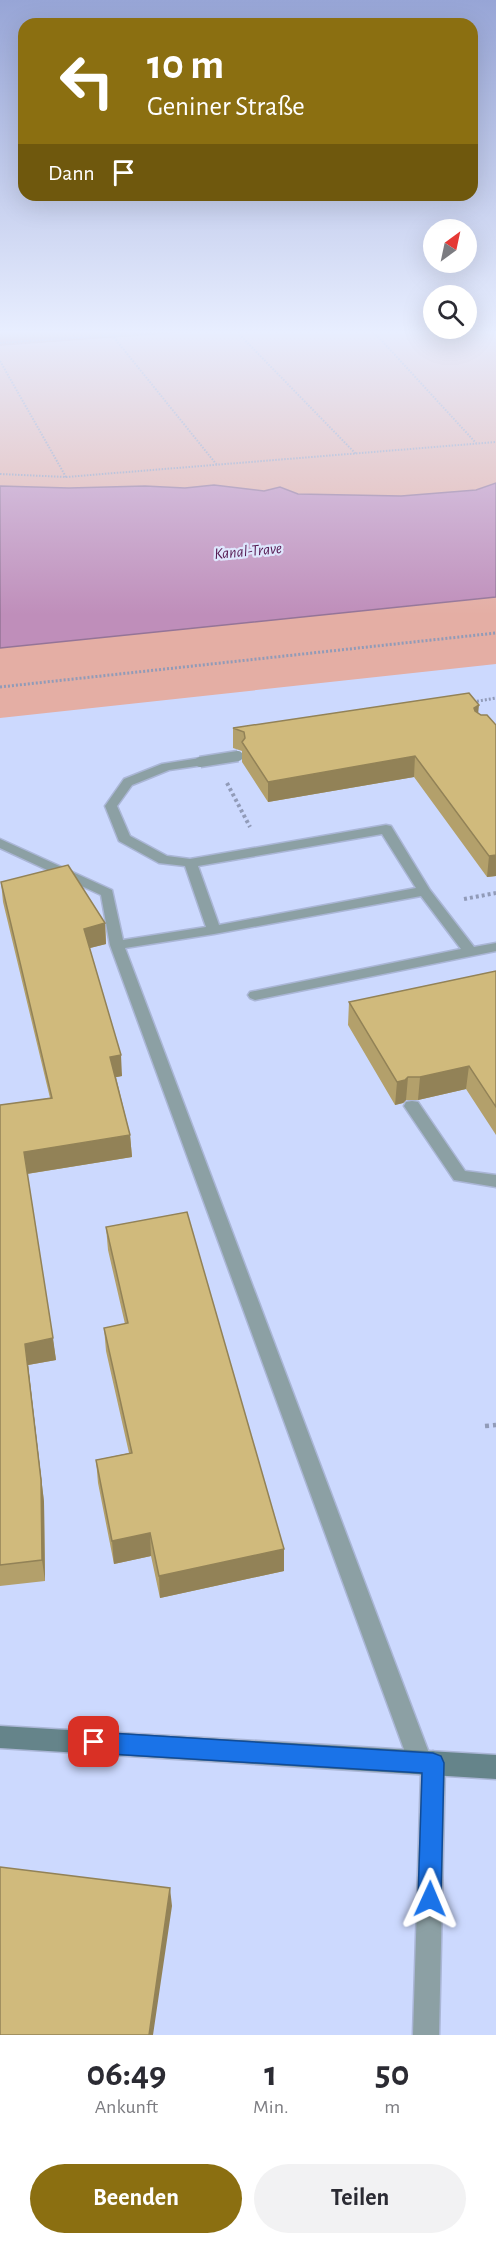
<!DOCTYPE html>
<html lang="de">
<meta charset="utf-8">
<style>
:root{--surface:#fff;--page:#f2f2f3;--text:#2b2b33;--muted:#7c7c81;--accent:#8b6f11}
body{margin:0;font-family:"Alegreya Sans",sans-serif;background:var(--page);color:var(--text);height:100vh;display:flex;flex-direction:column;font-size:22px;white-space:nowrap}
*{box-sizing:border-box;margin:0}
p{font-size:20px;color:var(--muted)}
.icon{flex:none;width:33px;height:33px;fill:none;stroke:currentColor;stroke-width:2;stroke-linecap:round;stroke-linejoin:round}
.map{position:relative;height:2035px;overflow:hidden}
.details{display:flex;flex-direction:column;background:var(--surface);flex:1}
.details>*{flex:none}
.hud{position:absolute;left:18px;top:18px;width:460px;height:183px;border-radius:18px;box-shadow:0 6px 24px #0002;background:#8b6f11;color:#fff;overflow:hidden}
.needle{width:39px;rotate:33deg}
.buttons{position:absolute;left:423px;top:219px;display:grid;gap:12px}
.buttons a{display:grid;place-items:center;width:54px;height:54px;border-radius:50%;background:var(--surface);box-shadow:0 6px 24px #0002;font-size:30px}
.pin{position:absolute;display:grid;place-items:center;width:51px;height:51px;color:#fff;margin:-26px;border-radius:12px;box-shadow:0 3px 9px #0006}
.me{position:absolute;width:66px;margin:-33px;rotate:1deg;stroke-linejoin:round;filter:drop-shadow(0 0 4px #0008)}
.turn{display:flex;align-items:center;gap:21px;height:126px;padding:0 30px;font-size:27px}
.turn .icon{width:78px;height:78px;stroke-width:2.5}
.turn b{display:block;font-size:42px;line-height:51px}
.then{display:flex;align-items:center;height:57px;padding:0 30px;background:#0003;gap:12px;font-size:22px}
.eta{display:flex;justify-content:space-evenly;align-items:center;height:102px;text-align:center}
.eta b{font-size:36px;font-weight:700;line-height:42px}
.button{display:flex;gap:12px;margin-top:auto;padding:12px 30px}
.button a{flex:1;height:69px;border-radius:36px;background:var(--accent);color:#fff;font-size:24px;font-weight:700;line-height:69px;text-align:center}
.button a+a{background:var(--page);color:var(--text)}
.map>svg:first-child{display:block}
.green{fill:#e4aea4}
.forest{fill:#c58377}
.water{fill:#bf8eba;stroke:#957497;stroke-width:1.5}
.lines{fill:none;stroke-linecap:round;stroke-linejoin:round}
.lane-casing{stroke:#aab6d6;stroke-width:3}
.secondary-casing{stroke:#aab6d6;stroke-width:3}
.path-far3{stroke:#919bb8;stroke-width:2;stroke-dasharray:1.5 1.5;stroke-linecap:butt}
.path-far2{stroke:#919bb8;stroke-width:3;stroke-dasharray:2 2;stroke-linecap:butt}
.path-far1{stroke:#919bb8;stroke-width:4;stroke-dasharray:3 3;stroke-linecap:butt}
.path{stroke:#919bb8;stroke-width:4.5;stroke-dasharray:4 4;stroke-linecap:butt}
.lane{fill:#8ca0a4;fill-rule:evenodd}
.secondary{fill:#65848a;fill-rule:evenodd}
.lane-bridge-casing{stroke:#aab6d6;stroke-width:13;stroke-linecap:butt}
.lane-bridge{stroke:#8ca0a4;stroke-width:10}
.wall{fill:#b3a06b}
.shaded-wall{fill:#928257}
.building{fill:#d0ba7c;stroke:#928257;stroke-width:1.5}
.route{fill:#1a73e8;stroke:#114b97;stroke-width:1.5}
.labels{text-anchor:middle;stroke-width:4.5;stroke-linejoin:round;paint-order:stroke}
.far-water-label{font-size:16px;font-style:italic;fill:#561a52;stroke:#dee6fd}
</style>
<div class="map">
<svg width="496" height="2035" viewBox="0 0 496 2035">
<rect width="100%" height="100%" fill="#ccd9fe"/>
<!-- green -->
<path class="green" d="M 220,330 L 496,330 L 496,483 L 476,490 L 401,496 L 298,494 L 280,487 L 264,491 L 214,485 L 185,488 L 145,486 L 69,488 L 0,486 L 0,346 Z
M 496,597 L 496,664 L 0,718 L 0,648 Z"/>
<!-- forest -->
<path class="forest" d="M 0,330 L 220,330 L 0,346 Z"/>
<!-- water -->
<path class="water" d="M 496,483 L 496,597 L 0,648 L 0,486 L 69,488 L 145,486 L 185,488 L 214,485 L 264,491 L 280,487 L 298,494 L 401,496 L 476,490 Z"/>
<g class="lines">
<!-- lane casing -->
<g class="lane-casing">
<path id="lane" d="M 200,758 L 204,759 L 204,765 L 169,770 L 132,785 L 117,806 L 130,836 L 167,856 L 190,859 L 386,825 L 391,826 L 430,890 L 474,947 L 496,943 L 496,951 L 255,1000 L 250,998 L 248,995 L 250,992 L 461,949 L 421,896 L 214,934 L 125,948 L 429,1753 L 433,1751 L 441,1755 L 445,1763 L 439,2035 L 413,2035 L 421,1775 L 413,1771 L 409,1763 L 110,945 L 101,895 L 0,848 L 0,839 L 112,890 L 123,940 L 206,927 L 185,866 L 159,863 L 119,841 L 105,806 L 124,779 L 162,764 ZM 382,834 L 416,888 L 219,925 L 198,866 Z
M 412,1101 L 418,1102 L 465,1171 L 496,1175 L 496,1187 L 454,1180 L 404,1106 L 406,1102 Z"/>
</g>
<!-- secondary casing -->
<g class="secondary-casing">
<path id="secondary" d="M 0,1726 L 496,1755 L 496,1779 L 0,1748 Z"/>
</g>
<!-- path-far3 -->
<path class="path-far3" d="M 235,330 L 356,454
M 372,330 L 476,443
M 112,335 L 217,465
M 0,343 L 190,330
M 0,361 L 66,477
M 0,474 L 66,477 L 496,442"/>
<!-- path-far2 -->
<path class="path-far2" d="M 0,687 L 496,633
M 473,702 L 496,698"/>
<!-- path-far1 -->
<path class="path-far1" d="M 227,783 L 250,827
M 464,899 L 496,893"/>
<!-- path -->
<path class="path" d="M 485,1426 L 496,1425"/>
<!-- lane -->
<use href="#lane" class="lane"/>
<!-- secondary -->
<use href="#secondary" class="secondary"/>
<!-- lane-bridge casing -->
<g class="lane-bridge-casing">
<path id="lane-bridge" d="M 200,762 L 238,756"/>
</g>
<!-- lane-bridge -->
<use href="#lane-bridge" class="lane-bridge"/>
</g>
<!-- wall -->
<path class="wall" d="M 478,713 L 496,876 L 487,877 L 414,777 L 268,802 L 242,762 L 242,751 L 233,748 L 233,728 Z
M 1,882 L 105,923 L 106,944 L 90,948 L 122,1076 L 116,1077 L 130,1135 L 132,1157 L 27,1174 L 56,1360 L 28,1365 L 44,1502 L 45,1581 L 0,1586 L 0,1105 L 50,1098 L 3,902 Z
M 496,971 L 496,1135 L 466,1089 L 418,1100 L 406,1100 L 403,1103 L 395,1105 L 348,1025 L 349,1002 Z
M 106,1227 L 284,1549 L 284,1571 L 160,1598 L 151,1556 L 114,1564 L 98,1483 L 96,1460 L 129,1453 L 106,1351 L 104,1328 L 125,1324 L 108,1250 Z"/>
<!-- shaded-wall -->
<path class="shaded-wall" d="M 479,705 L 477,725 L 474,708 Z
M 415,756 L 414,777 L 268,802 L 268,782 Z
M 496,855 L 496,876 L 487,877 L 489,856 Z
M 105,923 L 106,944 L 86,949 L 84,929 Z
M 121,1055 L 122,1076 L 112,1078 L 110,1057 Z
M 469,1066 L 466,1089 L 418,1100 L 420,1077 Z
M 408,1077 L 406,1100 L 403,1103 L 395,1105 L 397,1082 Z
M 130,1135 L 132,1157 L 26,1174 L 24,1152 Z
M 53,1338 L 56,1360 L 28,1365 L 44,1502 L 45,1581 L 42,1560 L 25,1344 Z
M 150,1533 L 151,1556 L 114,1564 L 112,1541 Z
M 284,1549 L 284,1571 L 160,1598 L 159,1576 Z
M 170,1888 L 172,1906 L 153,2035 L 149,2035 Z"/>
<!-- building -->
<path class="building" d="M 469,693 L 479,705 L 474,708 L 475,711 L 481,715 L 487,715 L 496,725 L 496,855 L 489,856 L 415,756 L 268,782 L 242,742 L 245,738 L 244,732 L 233,728 Z
M 68,865 L 105,923 L 84,929 L 121,1055 L 110,1057 L 130,1135 L 24,1152 L 53,1338 L 25,1344 L 41,1480 L 42,1560 L 0,1565 L 0,1105 L 52,1098 L 1,882 Z
M 496,971 L 496,1107 L 469,1066 L 420,1077 L 408,1077 L 405,1080 L 397,1082 L 349,1002 Z
M 187,1212 L 284,1549 L 159,1576 L 150,1533 L 112,1541 L 96,1460 L 132,1453 L 104,1328 L 128,1323 L 106,1227 Z
M 0,1867 L 170,1888 L 149,2035 L 0,2035 Z"/>
<!-- sky -->
<linearGradient id="sky" x2="0" y2="1"><stop stop-color="#97a5d6"/><stop offset="0.54" stop-color="#e8eeff"/><stop offset="1" stop-color="#e8eeff" stop-opacity="0"/></linearGradient>
<rect width="496" height="615" fill="url(#sky)"/>
<!-- route -->
<path class="route" d="M 94,1732 L 433,1753 L 441,1756 L 444,1763 L 441,1899 L 438,1907 L 430,1911 L 422,1907 L 418,1899 L 422,1773 L 94,1753 L 86,1750 L 83,1742 L 86,1735 Z"/>
<g class="labels">
<!-- far-water labels -->
<g class="far-water-label">
<text transform="translate(248 550) rotate(-5)" y="6">Kanal-Trave</text>
</g>
</g>
</svg>
<div class="buttons">
<a><svg class="needle" viewBox="-14 -14 28 28"><path d="M0-13l5 13h-10z" fill="#e53935"/><path d="M0 13l5-13h-10z" fill="#7c7c81"/></svg></a>
<a><svg class="icon" aria-label="search" viewBox="0 0 24 24"><circle cx="10" cy="10" r="6"/><path d="M15 15l6 6"/></svg></a>
</div>
<div class="pin" style="left:94px;top:1742px;background:#d93025"><svg class="icon" aria-label="arrive" viewBox="0 0 24 24"><path d="M6 21V4h12l-3 4 3 4H6"/></svg></div>
<svg class="me" style="left:430px;top:1899px" viewBox="-20 -20 40 40"><path d="M0-17L14 15 0 8-14 15z" fill="#1a73e8" stroke="#fff" stroke-width="4"/></svg>
<div class="hud">
<div class="turn"><svg class="icon" aria-label="left" viewBox="0 0 24 24"><path d="M17 20v-9H6M10 6l-5 5 5 5"/></svg><div><b>10 m</b>Geniner Straße</div></div>
<div class="then">Dann<svg class="icon" aria-label="arrive" viewBox="0 0 24 24"><path d="M6 21V4h12l-3 4 3 4H6"/></svg></div>
</div>
</div>
<section class="details">
<div class="eta">
<div><b>06:49</b><p>Ankunft</p></div>
<div><b>1</b><p>Min.</p></div>
<div><b>50</b><p>m</p></div>
</div>
<div class="button"><a>Beenden</a><a>Teilen</a></div>
</section>
